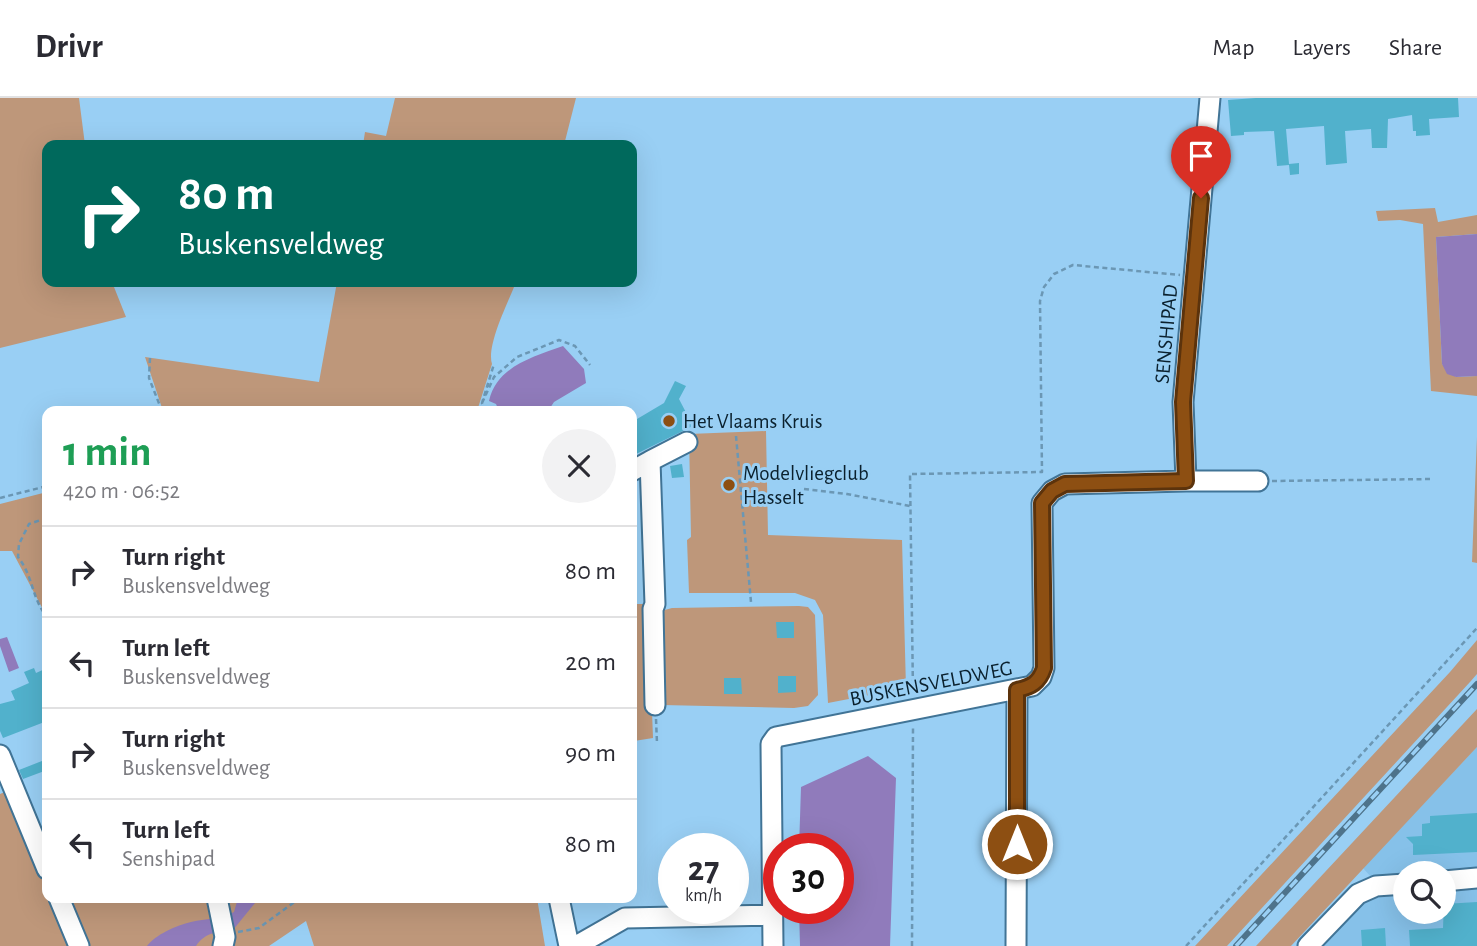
<!DOCTYPE html>
<meta charset="utf-8">
<style>
:root{--surface:#fff;--page:#f2f2f3;--text:#2b2b33;--muted:#7c7c81;--line:#e1e1e2}
body{margin:0;font-family:"Alegreya Sans",sans-serif;background:var(--page);color:var(--text);height:100vh;display:flex;flex-direction:column;font-size:26px;white-space:nowrap}
*{box-sizing:border-box;margin:0}
p{font-size:23px;color:var(--muted)}
.icon{flex:none;width:38px;height:38px;fill:none;stroke:currentColor;stroke-width:2;stroke-linecap:round;stroke-linejoin:round}
.map{position:relative;flex:1;overflow:hidden}
.panel{position:absolute;left:42px;top:308px;width:595px;height:497px;display:flex;flex-direction:column;background:var(--surface);border-radius:14px;box-shadow:0 7px 28px #0002}
.panel>*{flex:none}
.top-card{position:absolute;left:42px;top:42px;width:595px;height:147px;border-radius:14px;box-shadow:0 7px 28px #0002;background:#00695c;color:#fff;overflow:hidden}
.buttons{position:absolute;left:1393px;top:763px;display:grid;gap:14px}
.buttons a{display:grid;place-items:center;width:63px;height:63px;border-radius:50%;background:var(--surface);box-shadow:0 7px 28px #0002;font-size:35px}
.speed{position:absolute;left:658px;top:735px;display:flex;gap:14px;font-size:35px;font-weight:700;text-align:center}
.speed>*{display:grid;place-content:center;width:91px;height:91px;border-radius:50%;background:var(--surface);box-shadow:0 7px 28px #0002;line-height:1}
.speed small{font-size:18px;font-weight:400}
.speed .limit{border:10px solid #d22;background:#fff;color:#111}
.pin{position:absolute;display:grid;place-items:center;width:60px;height:60px;color:#fff;margin:-72px -30px;border-radius:50% 50% 50% 0;rotate:-45deg;box-shadow:0 0 7px #0007}
.pin .icon{rotate:45deg}
.me{position:absolute;width:77px;margin:-38px;rotate:0deg;stroke-linejoin:round;filter:drop-shadow(0 0 5px #0008)}
.turn{display:flex;align-items:center;gap:24px;height:147px;padding:0 21px;font-size:32px}
.turn .icon{width:91px;height:91px;stroke-width:2.5}
.turn b{display:block;font-size:49px;line-height:60px}
.round{display:grid;place-items:center;flex:none;width:74px;height:74px;border-radius:37px;background:var(--page)}
.overview{display:flex;align-items:center;justify-content:space-between;height:119px;padding:0 21px}
h1{font-size:42px;font-weight:600;line-height:52px;color:#1e9e55}
ul{padding:0;list-style:none}
li{display:flex;align-items:center;gap:21px;height:91px;padding:0 21px;border-top:2px solid var(--line)}
li div{flex:1}
li b{display:block;font-size:26px}
li em{font-style:normal}
header{display:flex;align-items:center;gap:42px;box-sizing:border-box;height:98px;padding:0 35px;background:var(--surface);border-bottom:2px solid var(--line)}
header strong{font-size:33px}
nav{display:flex;gap:38px;margin-inline-start:auto;font-size:24px}
.map>svg:first-child{display:block}
.built{fill:#86c1e9}
.green{fill:#be977a}
.water{fill:#907bbb}
.building{fill:#51b1cc}
.lines{fill:none;stroke-linecap:round;stroke-linejoin:round}
.minor-casing{stroke:#417496;stroke-width:23}
.path{stroke:#6b97b4;stroke-width:2.5;stroke-dasharray:5 3.5;stroke-linecap:butt}
.minor{stroke:#fff;stroke-width:19}
.rail-casing{stroke:#4e738b;stroke-width:6}
.rail{stroke:#99cff4;stroke-width:3.5;stroke-dasharray:10;stroke-linecap:butt}
.route-casing{stroke:#5c330c;stroke-width:18}
.route{stroke:#8d4f12;stroke-width:12}
.poi-dot{fill:#8d4f12;stroke:#99cff4;stroke-width:2.5}
.labels{text-anchor:middle;stroke-width:6;stroke-linejoin:round;paint-order:stroke}
.street-label{font-size:21px;fill:#0a202d;stroke:#99cff4}
.poi-label{font-size:21px;fill:#0a202d;stroke:#99cff4;text-anchor:start}
</style>
<header>
<strong>Drivr</strong>
<nav><a>Map</a><a>Layers</a><a>Share</a></nav>
</header>
<div class="map">
<svg width="1477" height="848" viewBox="0 0 1477 848">
<rect width="100%" height="100%" fill="#99cff4"/>
<!-- built -->
<path class="built" d="M 1477,649 L 1477,772 L 1405,775 L 1405,778 L 1372,780 L 1363,770 Z
M 1477,787 L 1477,848 L 1316,848 L 1368,796 L 1405,791 L 1405,814 L 1444,814 L 1444,789 Z"/>
<!-- green -->
<path class="green" d="M 0,0 L 79,0 L 85,47 L 47,47 L 47,184 L 112,184 L 126,219 L 0,250 Z
M 395,0 L 576,0 L 564,47 L 363,47 L 365,34 L 386,38 Z
M 1435,110 L 1438,124 L 1477,117 L 1477,136 L 1436,139 L 1442,266 L 1456,279 L 1477,278 L 1477,298 L 1431,293 L 1423,126 L 1400,122 L 1378,123 L 1376,113 Z
M 337,184 L 516,184 C 509,203 486,247 492,266 L 477,313 L 163,313 L 145,259 L 319,284 Z
M 766,333 L 768,437 L 902,442 L 906,590 L 828,605 L 823,517 L 815,502 L 795,495 L 689,495 L 687,442 L 691,439 L 689,336 Z
M 1477,339 L 1477,465 L 1472,464 Z
M 47,394 L 47,519 L 12,453 L 0,453 L 0,406 Z
M 632,506 L 648,506 L 653,640 L 634,643 L 632,642 Z
M 799,508 L 808,509 L 815,517 L 818,597 L 808,608 L 794,610 L 662,607 L 661,513 L 672,510 Z
M 1477,542 L 1477,576 L 1470,584 L 1227,848 L 1195,848 L 1450,574 Z
M 1477,611 L 1477,649 L 1291,848 L 1256,848 Z
M 7,693 L 47,792 L 47,800 L 50,800 L 70,848 L 0,848 L 0,696 Z
M 66,800 L 537,800 L 545,848 L 314,848 L 306,823 L 269,848 L 85,848 Z"/>
<!-- water -->
<path class="water" d="M 1477,136 L 1477,278 L 1456,279 L 1447,276 L 1442,266 L 1436,139 Z
M 563,248 L 584,271 L 586,285 L 554,304 L 548,313 L 499,313 L 496,306 L 489,303 C 497,268 533,259 563,248 Z
M 7,539 L 19,570 L 9,574 L 0,548 L 0,541 Z
M 868,658 L 896,680 L 890,848 L 800,848 L 799,810 L 838,810 L 838,751 L 799,751 L 801,689 Z
M 238,800 L 259,800 L 233,832 C 218,834 205,834 196,848 L 147,848 C 155,837 177,827 191,824 C 206,820 220,822 234,814 Z"/>
<!-- building -->
<path class="building" d="M 1256,0 L 1458,0 L 1459,19 L 1429,21 L 1430,37 L 1416,38 L 1416,33 L 1413,33 L 1412,17 L 1388,21 L 1387,50 L 1372,50 L 1371,31 L 1345,33 L 1347,65 L 1326,67 L 1324,28 L 1286,31 L 1289,66 L 1299,65 L 1299,76 L 1290,77 L 1289,67 L 1277,68 L 1274,33 L 1244,34 L 1244,37 L 1231,38 L 1228,2 Z
M 675,283 L 686,288 L 679,301 L 693,328 L 632,358 L 632,324 L 664,305 Z
M 682,366 L 684,379 L 672,380 L 670,368 Z
M 776,524 L 794,524 L 794,540 L 777,540 Z
M 34,570 L 36,575 L 47,570 L 47,623 L 3,640 L 0,633 L 0,606 L 15,602 L 11,593 L 29,585 L 24,574 Z
M 778,578 L 796,578 L 796,594 L 778,595 Z
M 724,580 L 741,580 L 742,596 L 724,596 Z
M 47,661 L 47,672 L 23,681 L 19,672 Z
M 1477,715 L 1477,754 L 1413,757 L 1413,746 L 1406,739 L 1422,738 L 1422,726 L 1430,725 L 1430,718 Z
M 1477,804 L 1477,848 L 1410,848 L 1409,832 L 1443,830 L 1444,806 Z
M 1385,830 L 1386,848 L 1362,848 L 1361,832 Z"/>
<g class="lines">
<!-- minor casing -->
<g class="minor-casing">
<path id="minor" d="M 650,363 L 687,344
M 632,373 L 650,363 L 655,506 L 653,511 L 655,607
M 1186,383 L 1183,304 L 1210,0
M 0,657 L 47,771
M 1444,783 L 1477,780
M 59,800 L 79,848
M 217,800 L 225,839 L 223,848
M 559,800 L 569,848
M 576,848 L 625,820 L 772,817
M 773,848 L 771,646 L 776,639 L 1032,588 L 1041,579 L 1044,570 L 1042,405 L 1052,393 L 1065,386 L 1186,383 L 1258,383
M 1016,848 L 1017,592
M 1308,848 L 1358,796 L 1376,788 L 1405,786"/>
</g>
<!-- path -->
<path class="path" d="M 150,260 L 149,280 L 162,313
M 482,305 L 494,279 L 517,259 L 559,242 L 575,248 L 590,267
M 487,313 L 482,305 L 494,266
M 736,338 L 751,504
M 1272,383 L 1433,381
M 804,391 L 847,396 L 910,408
M 0,400 L 47,388
M 47,420 L 29,426 L 19,446 L 18,459 C 34,480 31,499 47,519
M 913,595 L 910,376 L 1042,374 L 1040,203 L 1044,189 L 1054,176 L 1073,167 L 1180,177
M 656,621 L 657,645
M 238,834 L 259,830 L 297,802 L 307,802 L 306,800
M 912,848 L 913,629
M 1186,848 L 1477,530"/>
<!-- minor -->
<use href="#minor" class="minor"/>
<!-- rail casing -->
<g class="rail-casing">
<path id="rail" d="M 1236,848 L 1477,586"/>
</g>
<!-- rail -->
<use href="#rail" class="rail"/>
</g>
<g class="lines">
<!-- route casing -->
<g class="route-casing">
<path id="route" d="M 1017,746 L 1017,592 C 1031,589 1039,585 1044,570 L 1042,405 L 1052,393 L 1065,386 L 1186,383 L 1183,304 L 1201,100"/>
</g>
<!-- route -->
<use href="#route" class="route"/>
</g>
<!-- markers -->
<g class="poi-dot">
<circle cx="669" cy="323" r="7"/>
<circle cx="729" cy="387" r="7"/>
</g>
<g class="labels">
<!-- street labels -->
<g class="street-label">
<text transform="translate(1166 236) rotate(-85)" y="7">SENSHIPAD</text>
<text transform="translate(931 585) rotate(-11)" y="7">BUSKENSVELDWEG</text>
</g>
<!-- poi labels -->
<g class="poi-label">
<text x="683" y="330">Het Vlaams Kruis</text>
<text x="743" y="382">Modelvliegclub<tspan x="743" dy="24">Hasselt</tspan></text>
</g>
</g>
</svg>
<div class="buttons">
<a><svg class="icon" aria-label="search" viewBox="0 0 24 24"><circle cx="10" cy="10" r="6"/><path d="M15 15l6 6"/></svg></a>
</div>
<div class="speed"><div>27<small>km/h</small></div><div class="limit">30</div></div>
<div class="pin" style="left:1201px;top:100px;background:#d93025"><svg class="icon" aria-label="arrive" viewBox="0 0 24 24"><path d="M6 21V4h12l-3 4 3 4H6"/></svg></div>
<svg class="me" style="left:1017px;top:746px" viewBox="-20 -20 40 40"><circle r="17" fill="#8d4f12" stroke="#fff" stroke-width="3"/><path d="M0-11L8 9 0 5-8 9z" fill="#fff"/></svg>
<div class="top-card">
<div class="turn"><svg class="icon" aria-label="right" viewBox="0 0 24 24"><path d="M7 20v-9h11M14 6l5 5-5 5"/></svg><div><b>80 m</b>Buskensveldweg</div></div>
</div>
<section class="panel">
<div class="overview"><div><h1>1 min</h1><p>420 m · 06:52</p></div><a class="round"><svg class="icon" aria-label="close" viewBox="0 0 24 24"><path d="M6 6l12 12M18 6L6 18"/></svg></a></div>
<ul>
<li><svg class="icon" aria-label="right" viewBox="0 0 24 24"><path d="M7 20v-9h11M14 6l5 5-5 5"/></svg><div><b>Turn right</b><p>Buskensveldweg</p></div><em>80 m</em></li>
<li><svg class="icon" aria-label="left" viewBox="0 0 24 24"><path d="M17 20v-9H6M10 6l-5 5 5 5"/></svg><div><b>Turn left</b><p>Buskensveldweg</p></div><em>20 m</em></li>
<li><svg class="icon" aria-label="right" viewBox="0 0 24 24"><path d="M7 20v-9h11M14 6l5 5-5 5"/></svg><div><b>Turn right</b><p>Buskensveldweg</p></div><em>90 m</em></li>
<li><svg class="icon" aria-label="left" viewBox="0 0 24 24"><path d="M17 20v-9H6M10 6l-5 5 5 5"/></svg><div><b>Turn left</b><p>Senshipad</p></div><em>80 m</em></li>
</ul>
</section>
</div>
